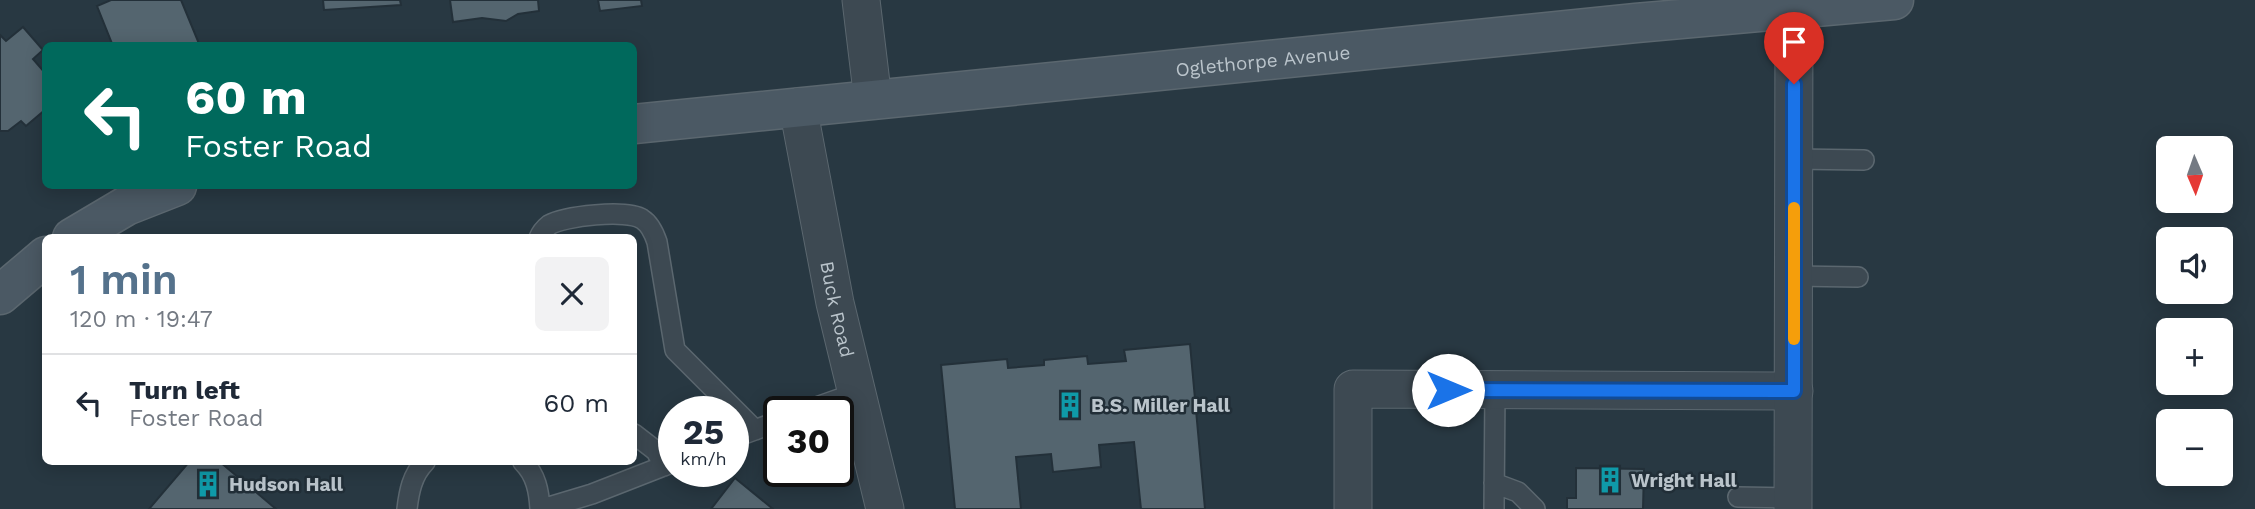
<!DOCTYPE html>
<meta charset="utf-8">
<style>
:root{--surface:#fff;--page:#f2f2f3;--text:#1f2937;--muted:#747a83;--line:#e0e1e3;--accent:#55728c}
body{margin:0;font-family:"Work Sans",sans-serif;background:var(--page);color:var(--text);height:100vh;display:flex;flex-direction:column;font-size:26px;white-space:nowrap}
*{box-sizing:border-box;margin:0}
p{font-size:23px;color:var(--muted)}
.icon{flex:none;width:38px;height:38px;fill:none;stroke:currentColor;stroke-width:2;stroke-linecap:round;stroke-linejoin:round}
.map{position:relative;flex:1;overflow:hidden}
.drawer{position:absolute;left:42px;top:234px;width:595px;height:231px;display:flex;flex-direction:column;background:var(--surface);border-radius:10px;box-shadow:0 4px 18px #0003}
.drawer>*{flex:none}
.hud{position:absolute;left:42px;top:42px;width:595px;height:147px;border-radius:10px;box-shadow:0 4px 18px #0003;background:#00695c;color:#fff;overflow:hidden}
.needle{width:46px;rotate:178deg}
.buttons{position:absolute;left:2156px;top:136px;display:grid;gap:14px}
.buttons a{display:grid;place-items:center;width:77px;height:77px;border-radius:10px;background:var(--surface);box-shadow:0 4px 18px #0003;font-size:35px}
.speed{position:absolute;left:658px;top:396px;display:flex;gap:14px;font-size:35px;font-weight:700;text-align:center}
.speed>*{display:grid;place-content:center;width:91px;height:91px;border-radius:50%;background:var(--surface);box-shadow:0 4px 18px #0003;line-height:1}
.speed small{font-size:18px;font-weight:400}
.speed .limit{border:4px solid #111;border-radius:10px;background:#fff;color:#111}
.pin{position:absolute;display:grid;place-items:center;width:60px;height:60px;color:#fff;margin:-72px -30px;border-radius:50% 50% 50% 0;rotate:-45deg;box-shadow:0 0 7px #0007}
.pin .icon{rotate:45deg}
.me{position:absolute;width:77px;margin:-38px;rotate:90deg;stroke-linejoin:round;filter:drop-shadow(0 0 5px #0008)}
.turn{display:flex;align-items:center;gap:24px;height:147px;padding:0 28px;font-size:32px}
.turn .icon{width:91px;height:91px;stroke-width:2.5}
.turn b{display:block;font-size:49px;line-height:60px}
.round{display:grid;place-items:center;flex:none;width:74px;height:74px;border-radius:10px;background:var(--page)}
.summary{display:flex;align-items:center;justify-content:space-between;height:119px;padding:0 28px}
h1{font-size:42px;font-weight:600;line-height:52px;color:var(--accent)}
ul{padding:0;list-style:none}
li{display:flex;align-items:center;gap:21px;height:98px;padding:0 28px;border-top:2px solid var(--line)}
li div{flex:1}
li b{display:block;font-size:26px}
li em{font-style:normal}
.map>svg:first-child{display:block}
.building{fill:#54656f;stroke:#233039;stroke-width:2}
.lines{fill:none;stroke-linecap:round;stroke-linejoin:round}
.lane-casing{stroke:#5b676f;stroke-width:22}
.street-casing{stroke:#5b676f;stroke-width:39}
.secondary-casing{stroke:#5b676f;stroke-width:41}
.lane{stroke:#3d4952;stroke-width:19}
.street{stroke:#3d4952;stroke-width:37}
.secondary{stroke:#4b5964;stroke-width:38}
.route-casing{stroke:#114b97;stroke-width:18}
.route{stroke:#1a73e8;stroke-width:12}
.slow{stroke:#f59e0b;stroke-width:12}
.labels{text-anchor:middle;stroke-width:5;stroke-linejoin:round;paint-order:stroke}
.street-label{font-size:19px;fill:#bac4cb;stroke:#212e37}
.poi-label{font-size:19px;font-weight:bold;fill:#bac4cb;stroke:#212e37;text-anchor:start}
</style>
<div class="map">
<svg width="2255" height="509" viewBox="0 0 2255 509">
<rect width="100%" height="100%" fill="#283842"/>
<!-- building -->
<path class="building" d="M 111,0 L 181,0 L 200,46 L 113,46 L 97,6 Z
M 323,0 L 400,0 L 401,5 L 324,10 Z
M 450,0 L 538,0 L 539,11 L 518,14 L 506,21 L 482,18 L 453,22 Z
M 598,0 L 641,0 L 642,6 L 600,11 Z
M 23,27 L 43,50 L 33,59 L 46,74 L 46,109 L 26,126 L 21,121 L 8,131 L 0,131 L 0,35 L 6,41 Z
M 1190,344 L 1205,509 L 1141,509 L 1134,442 L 1099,445 L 1101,467 L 1053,472 L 1051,454 L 1016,457 L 1021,509 L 955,509 L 941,365 L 1007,359 L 1008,368 L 1044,365 L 1044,360 L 1087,356 L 1088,364 L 1126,361 L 1124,350 Z
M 189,462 L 220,462 L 276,509 L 149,509 Z
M 1576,468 L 1644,469 L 1643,509 L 1567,509 L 1567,498 L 1576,498 Z
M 735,478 L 773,509 L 711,509 Z"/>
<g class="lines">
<!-- lane casing -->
<g class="lane-casing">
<path id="lane" d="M 1794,159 L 1864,160
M 539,238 C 541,233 544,229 549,225 C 564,216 627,209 642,219 C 650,224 654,233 657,242 L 675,350 L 755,430
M 1794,276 L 1858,277
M 805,411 L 856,393
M 634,434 L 656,451 L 664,466
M 733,438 L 779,421
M 523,462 C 536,475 539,491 540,509
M 1494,483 L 1518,492 L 1535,509
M 1738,497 L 1794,498
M 407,509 C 409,492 412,475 425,462
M 542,509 L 592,494 L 674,462
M 1494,509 L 1495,390"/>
</g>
<!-- street casing -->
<g class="street-casing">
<g id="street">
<path d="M 861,0 L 873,100"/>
<path id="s1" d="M 798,107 L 835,303 L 885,509"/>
<path d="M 1353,509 L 1353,389 L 1794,391"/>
<path d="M 1793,509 L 1794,9"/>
</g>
</g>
<!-- secondary casing -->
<g class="secondary-casing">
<g id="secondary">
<path id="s2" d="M 634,124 L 1636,23 L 1894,0"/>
<path d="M 72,238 L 126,206 L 177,186"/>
<path d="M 0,295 L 46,256"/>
</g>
</g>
<!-- lane -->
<use href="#lane" class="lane"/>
<!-- street -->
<use href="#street" class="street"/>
<!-- secondary -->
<use href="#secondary" class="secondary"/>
</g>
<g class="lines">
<!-- route casing -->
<g class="route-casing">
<path id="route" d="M 1448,390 L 1794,391 L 1794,84"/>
</g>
<!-- route -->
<use href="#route" class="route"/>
<!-- slow -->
<path class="slow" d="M 1794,208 L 1794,339"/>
</g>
<!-- icons -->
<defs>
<g id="building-bare" transform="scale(2.1)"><path d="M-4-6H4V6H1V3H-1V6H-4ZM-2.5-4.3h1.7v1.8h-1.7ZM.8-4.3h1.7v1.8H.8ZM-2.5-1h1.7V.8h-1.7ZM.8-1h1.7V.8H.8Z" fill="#0f9aa8" stroke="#212e37" stroke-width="2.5" paint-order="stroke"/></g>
</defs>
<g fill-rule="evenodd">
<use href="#building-bare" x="1070" y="405"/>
<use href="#building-bare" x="1610" y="480"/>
<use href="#building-bare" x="208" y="484"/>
</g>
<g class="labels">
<!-- street labels -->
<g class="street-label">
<text dy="7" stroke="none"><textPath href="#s2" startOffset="632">Oglethorpe Avenue</textPath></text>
<text dy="7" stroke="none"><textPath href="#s1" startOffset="206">Buck Road</textPath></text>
</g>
<!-- poi labels -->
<g class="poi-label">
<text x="1091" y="412">B.S. Miller Hall</text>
<text x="1631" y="487">Wright Hall</text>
<text x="229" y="491">Hudson Hall</text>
</g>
</g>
</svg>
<div class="buttons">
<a><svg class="needle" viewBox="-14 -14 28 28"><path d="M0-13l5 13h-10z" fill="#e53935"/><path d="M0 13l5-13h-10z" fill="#747a83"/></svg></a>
<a><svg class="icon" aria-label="sound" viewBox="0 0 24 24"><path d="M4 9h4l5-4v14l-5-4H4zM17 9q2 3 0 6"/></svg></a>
<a>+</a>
<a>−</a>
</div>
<div class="speed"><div>25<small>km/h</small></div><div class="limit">30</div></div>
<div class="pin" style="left:1794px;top:84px;background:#d93025"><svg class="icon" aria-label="arrive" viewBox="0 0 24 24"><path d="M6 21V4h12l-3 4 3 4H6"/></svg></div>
<svg class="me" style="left:1448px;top:390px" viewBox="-20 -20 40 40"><circle r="19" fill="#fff"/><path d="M0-13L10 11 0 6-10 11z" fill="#1a73e8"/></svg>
<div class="hud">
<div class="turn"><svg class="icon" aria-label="left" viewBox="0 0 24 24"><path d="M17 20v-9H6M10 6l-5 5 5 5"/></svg><div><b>60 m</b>Foster Road</div></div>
</div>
<section class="drawer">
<div class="summary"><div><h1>1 min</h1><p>120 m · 19:47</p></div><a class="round"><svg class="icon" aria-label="close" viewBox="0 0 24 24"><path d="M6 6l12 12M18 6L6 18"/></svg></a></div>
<ul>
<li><svg class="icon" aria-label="left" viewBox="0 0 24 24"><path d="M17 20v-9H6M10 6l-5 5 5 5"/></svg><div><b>Turn left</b><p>Foster Road</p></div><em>60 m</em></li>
</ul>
</section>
</div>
